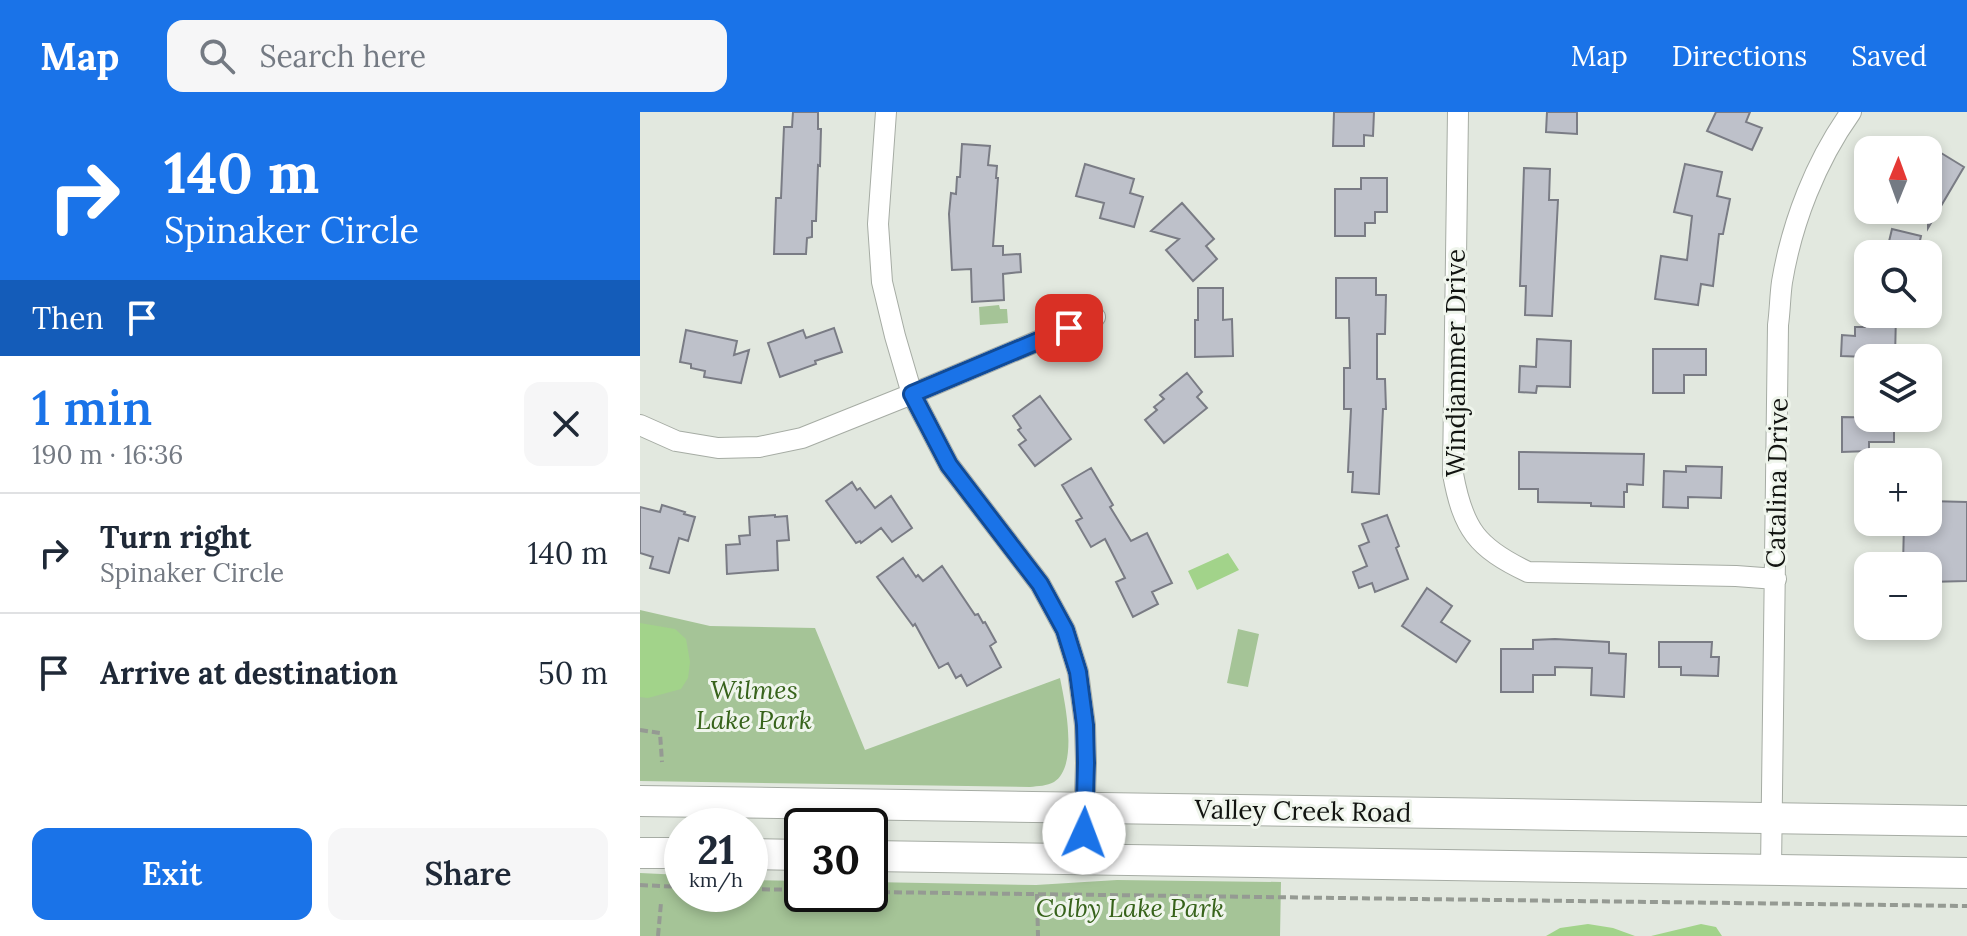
<!DOCTYPE html>
<meta charset="utf-8">
<style>
:root{--surface:#fff;--page:#f6f6f7;--text:#1f2937;--muted:#747a83;--line:#e0e1e3;--accent:#1a73e8}
body{margin:0;font-family:Lora,serif;background:var(--page);color:var(--text);height:100vh;display:flex;flex-direction:column;font-size:30px;white-space:nowrap}
*{box-sizing:border-box;margin:0}
p{font-size:26px;color:var(--muted)}
.icon{flex:none;width:44px;height:44px;fill:none;stroke:currentColor;stroke-width:2;stroke-linecap:round;stroke-linejoin:round}
.map{position:relative;flex:1;overflow:hidden}
.side{display:flex;flex-direction:column;background:var(--surface);width:640px}
.side>*{flex:none}
.hud{background:#1a73e8;color:#fff;overflow:hidden}
.needle{width:52px;rotate:1deg}
.fabs{position:absolute;left:1214px;top:24px;display:grid;gap:16px}
.fabs a{display:grid;place-items:center;width:88px;height:88px;border-radius:16px;background:var(--surface);box-shadow:0 4px 12px #0003;font-size:40px}
.speed{position:absolute;left:24px;top:696px;display:flex;gap:16px;font-size:40px;font-weight:700;text-align:center}
.speed>*{display:grid;place-content:center;width:104px;height:104px;border-radius:50%;background:var(--surface);box-shadow:0 4px 12px #0003;line-height:1}
.speed small{font-size:20px;font-weight:400}
.speed .limit{border:4px solid #111;border-radius:12px;background:#fff;color:#111}
.pin{position:absolute;display:grid;place-items:center;width:68px;height:68px;color:#fff;margin:-34px;border-radius:16px;box-shadow:0 4px 12px #0006}
.me{position:absolute;width:88px;margin:-44px;rotate:2deg;stroke-linejoin:round;filter:drop-shadow(0 0 6px #0008)}
.turn{display:flex;align-items:center;gap:28px;height:168px;padding:0 32px;font-size:36px}
.turn .icon{width:104px;height:104px;stroke-width:2.5}
.turn b{display:block;font-size:56px;line-height:68px}
.then{display:flex;align-items:center;height:76px;padding:0 32px;background:#0003;gap:16px;font-size:30px}
.round{display:grid;place-items:center;flex:none;width:84px;height:84px;border-radius:16px;background:var(--page)}
.overview{display:flex;align-items:center;justify-content:space-between;height:136px;padding:0 32px}
h1{font-size:48px;font-weight:600;line-height:60px;color:var(--accent)}
.primary-button{display:flex;gap:16px;margin-top:auto;padding:16px 32px}
.primary-button a{flex:1;height:92px;border-radius:16px;background:var(--accent);color:#fff;font-size:32px;font-weight:600;line-height:92px;text-align:center}
.primary-button a+a{background:var(--page);color:var(--text)}
ul{padding:0;list-style:none}
li{display:flex;align-items:center;gap:24px;height:120px;padding:0 32px;border-top:2px solid var(--line)}
li div{flex:1}
li b{display:block;font-size:30px}
li em{font-style:normal}
header{display:flex;align-items:center;gap:48px;box-sizing:border-box;height:112px;padding:0 40px;background:var(--accent);color:#fff}
header strong{font-size:38px}
nav{display:flex;gap:44px;margin-inline-start:auto;font-size:28px}
.search{width:560px;height:72px;background:var(--page);display:flex;align-items:center;gap:20px;box-sizing:border-box;padding:0 28px;border-radius:16px;color:var(--muted);font-size:30px}
main{display:flex;flex:1;min-height:0}
.map>svg:first-child{display:block}
.green{fill:#a5c497}
.water{fill:#a2d38a}
.building{fill:#bec1ca;stroke:#7a7c85;stroke-width:2}
.lines{fill:none;stroke-linecap:round;stroke-linejoin:round}
.street-casing{stroke:#a6aca4;stroke-width:22}
.secondary-casing{stroke:#a6aca4;stroke-width:32}
.path{stroke:#959a93;stroke-width:4;stroke-dasharray:8 4;stroke-linecap:butt}
.street{stroke:#fff;stroke-width:20}
.secondary{stroke:#fff;stroke-width:30}
.route-casing{stroke:#114b97;stroke-width:20}
.route{stroke:#1a73e8;stroke-width:14}
.labels{text-anchor:middle;stroke-width:6;stroke-linejoin:round;paint-order:stroke}
.street-label{font-size:26px;fill:#111310;stroke:#eff5ec}
.park-label{font-size:26px;font-style:italic;fill:#37631b;stroke:#eff5ec}
</style>
<header>
<strong>Map</strong>
<div class="search"><svg class="icon" aria-label="search" viewBox="0 0 24 24"><circle cx="10" cy="10" r="6"/><path d="M15 15l6 6"/></svg>Search here</div>
<nav><a>Map</a><a>Directions</a><a>Saved</a></nav>
</header>
<main>
<section class="side">
<div class="hud">
<div class="turn"><svg class="icon" aria-label="right" viewBox="0 0 24 24"><path d="M7 20v-9h11M14 6l5 5-5 5"/></svg><div><b>140 m</b>Spinaker Circle</div></div>
<div class="then">Then<svg class="icon" aria-label="arrive" viewBox="0 0 24 24"><path d="M6 21V4h12l-3 4 3 4H6"/></svg></div>
</div>
<div class="overview"><div><h1>1 min</h1><p>190 m · 16:36</p></div><a class="round"><svg class="icon" aria-label="close" viewBox="0 0 24 24"><path d="M6 6l12 12M18 6L6 18"/></svg></a></div>
<ul>
<li><svg class="icon" aria-label="right" viewBox="0 0 24 24"><path d="M7 20v-9h11M14 6l5 5-5 5"/></svg><div><b>Turn right</b><p>Spinaker Circle</p></div><em>140 m</em></li>
<li><svg class="icon" aria-label="arrive" viewBox="0 0 24 24"><path d="M6 21V4h12l-3 4 3 4H6"/></svg><div><b>Arrive at destination</b></div><em>50 m</em></li>
</ul>
<div class="primary-button"><a>Exit</a><a>Share</a></div>
</section>
<div class="map">
<svg width="1327" height="824" viewBox="0 0 1327 824">
<rect width="100%" height="100%" fill="#e2e8df"/>
<!-- green -->
<path class="green" d="M 359,193 L 360,197 L 367,197 L 368,211 L 340,213 L 339,195 Z
M 0,498 L 70,514 L 175,516 L 225,638 L 420,566 C 425,591 439,654 414,670 C 407,674 398,674 390,675 L 0,669 Z
M 598,517 L 619,522 L 608,575 L 587,571 Z
M 0,761 L 42,763 L 42,782 L 110,782 L 110,768 L 162,769 L 162,782 L 230,782 L 230,770 L 396,773 L 477,768 L 641,770 L 640,824 L 0,824 Z"/>
<!-- water -->
<path class="water" d="M 588,441 L 599,458 L 557,478 L 548,459 Z
M 0,511 L 35,517 L 46,527 L 50,550 L 48,566 L 41,577 L 8,586 L 0,585 Z
M 948,812 L 973,816 L 995,824 L 906,824 L 920,816 Z
M 1061,812 L 1076,815 L 1082,824 L 1011,824 Z"/>
<!-- building -->
<path class="building" d="M 153,0 L 178,0 L 178,17 L 181,17 L 180,54 L 178,53 L 176,109 L 172,109 L 172,125 L 167,126 L 166,142 L 134,142 L 136,86 L 141,86 L 144,15 L 152,15 Z
M 694,0 L 734,0 L 733,24 L 724,23 L 724,34 L 693,34 Z
M 907,0 L 937,0 L 937,22 L 906,20 Z
M 1076,0 L 1110,0 L 1106,10 L 1122,16 L 1112,38 L 1067,19 Z
M 322,32 L 350,34 L 348,53 L 357,54 L 356,66 L 358,66 L 353,134 L 363,134 L 363,143 L 380,142 L 381,160 L 363,162 L 364,188 L 332,190 L 331,157 L 312,158 L 309,102 L 311,81 L 316,82 L 317,65 L 320,65 Z
M 1288,33 L 1324,55 L 1288,116 Z
M 445,52 L 494,67 L 490,81 L 503,85 L 494,115 L 460,106 L 464,91 L 436,84 Z
M 1045,52 L 1082,60 L 1077,84 L 1090,87 L 1083,122 L 1079,122 L 1073,174 L 1061,172 L 1058,193 L 1015,187 L 1021,144 L 1047,148 L 1052,104 L 1034,100 Z
M 884,56 L 910,57 L 909,88 L 918,88 L 912,204 L 885,203 L 886,174 L 880,174 Z
M 721,66 L 747,66 L 747,100 L 735,100 L 735,111 L 725,111 L 725,124 L 695,124 L 695,77 L 721,77 Z
M 542,91 L 574,127 L 566,134 L 577,147 L 553,169 L 526,138 L 539,127 L 511,119 Z
M 1252,117 L 1281,124 L 1277,142 L 1246,142 Z
M 696,166 L 736,166 L 736,183 L 746,183 L 745,222 L 737,222 L 737,267 L 745,267 L 746,297 L 743,297 L 739,382 L 712,380 L 713,360 L 708,360 L 711,297 L 704,297 L 704,256 L 710,256 L 709,206 L 696,206 Z
M 558,176 L 583,176 L 583,208 L 592,207 L 593,244 L 555,245 L 555,208 L 558,208 Z
M 1225,202 L 1256,202 L 1255,246 L 1201,244 L 1202,223 L 1215,224 L 1215,215 L 1225,215 Z
M 194,216 L 202,240 L 175,249 L 176,252 L 140,265 L 128,231 L 163,218 L 166,226 Z
M 46,218 L 97,229 L 94,243 L 109,238 L 101,271 L 64,265 L 65,259 L 51,256 L 51,252 L 40,250 Z
M 897,227 L 931,229 L 930,275 L 897,274 L 896,281 L 879,280 L 880,254 L 896,255 Z
M 1013,237 L 1066,237 L 1066,263 L 1044,263 L 1044,281 L 1013,281 Z
M 547,261 L 562,280 L 557,285 L 567,296 L 524,331 L 505,308 L 517,298 L 514,295 L 524,287 L 520,283 Z
M 400,284 L 431,327 L 395,354 L 379,333 L 386,328 L 378,318 L 381,316 L 373,304 Z
M 1202,305 L 1254,306 L 1254,330 L 1229,330 L 1229,339 L 1202,340 Z
M 879,340 L 1004,342 L 1003,373 L 987,372 L 987,380 L 984,380 L 984,395 L 951,394 L 951,391 L 898,390 L 898,377 L 879,377 Z
M 1046,354 L 1082,355 L 1081,386 L 1048,385 L 1048,396 L 1023,395 L 1024,359 L 1046,360 Z
M 451,356 L 473,393 L 470,395 L 491,429 L 507,421 L 532,471 L 512,480 L 518,492 L 493,505 L 476,470 L 485,466 L 465,427 L 451,435 L 436,409 L 442,406 L 422,373 Z
M 212,370 L 217,378 L 220,376 L 235,396 L 251,384 L 272,416 L 252,430 L 241,416 L 221,431 L 220,429 L 216,431 L 186,389 Z
M 1288,389 L 1327,390 L 1327,469 L 1288,470 L 1288,454 L 1263,454 L 1264,410 L 1288,410 Z
M 22,393 L 45,400 L 44,402 L 55,405 L 48,429 L 39,426 L 29,461 L 10,456 L 13,445 L 0,441 L 0,395 L 20,400 Z
M 135,403 L 135,405 L 147,404 L 149,428 L 137,429 L 138,458 L 87,462 L 86,433 L 100,432 L 99,424 L 110,423 L 109,405 Z
M 747,403 L 759,434 L 756,436 L 768,467 L 735,480 L 732,471 L 719,476 L 713,460 L 727,454 L 719,434 L 729,430 L 722,412 Z
M 263,446 L 276,465 L 278,463 L 283,469 L 302,454 L 335,503 L 338,502 L 343,511 L 345,510 L 356,530 L 350,534 L 361,555 L 327,574 L 321,563 L 316,566 L 308,551 L 299,556 L 275,512 L 273,514 L 237,465 Z
M 787,476 L 812,494 L 801,510 L 830,529 L 816,550 L 762,514 Z
M 915,527 L 969,530 L 969,541 L 986,542 L 984,585 L 951,583 L 952,556 L 915,555 L 915,563 L 893,563 L 893,580 L 861,580 L 861,537 L 893,537 L 893,528 Z
M 1019,530 L 1072,530 L 1071,545 L 1079,545 L 1078,564 L 1041,563 L 1041,555 L 1019,555 Z"/>
<g class="lines">
<!-- street casing -->
<g class="street-casing">
<path id="street" d="M 246,0 L 238,112 L 242,170 L 255,224 L 272,282 L 309,353 L 400,472 L 425,518 L 438,560 L 445,613 L 446,651 L 443,747
M 818,0 L 813,362 C 823,417 837,436 888,460 L 1096,464 L 1136,467
M 0,313 L 36,329 L 78,336 L 119,335 L 162,326 L 272,282 L 455,205
M 1131,757 L 1138,213 C 1140,199 1140,184 1142,170 C 1152,110 1176,49 1211,0"/>
</g>
<!-- secondary casing -->
<g class="secondary-casing">
<path id="secondary" d="M 0,689 L 1327,709
M 0,741 L 42,741
M 110,742 L 162,743
M 230,744 L 1327,761"/>
</g>
<!-- path -->
<path class="path" d="M 0,618 L 20,621 L 22,650
M 0,773 L 42,775
M 110,777 L 162,778
M 230,780 L 1327,794
M 397,782 L 398,824
M 18,824 L 21,791"/>
<!-- street -->
<use href="#street" class="street"/>
<!-- secondary -->
<use href="#secondary" class="secondary"/>
</g>
<g class="lines">
<!-- route casing -->
<g class="route-casing">
<path id="route" d="M 429,216 L 272,282 L 309,353 L 400,472 L 425,518 L 438,560 L 445,613 L 446,651 L 444,721"/>
</g>
<!-- route -->
<use href="#route" class="route"/>
</g>
<g class="labels">
<!-- street labels -->
<g class="street-label">
<text transform="translate(816 251) rotate(-90)" y="9">Windjammer Drive</text>
<text transform="translate(1137 371) rotate(-89)" y="9">Catalina Drive</text>
<text transform="translate(663 699) rotate(1)" y="9">Valley Creek Road</text>
</g>
<!-- park labels -->
<g class="park-label">
<text x="114" y="587">Wilmes<tspan x="114" dy="30">Lake Park</tspan></text>
<text x="490" y="805">Colby Lake Park</text>
</g>
</g>
</svg>
<div class="fabs">
<a><svg class="needle" viewBox="-14 -14 28 28"><path d="M0-13l5 13h-10z" fill="#e53935"/><path d="M0 13l5-13h-10z" fill="#747a83"/></svg></a>
<a><svg class="icon" aria-label="search" viewBox="0 0 24 24"><circle cx="10" cy="10" r="6"/><path d="M15 15l6 6"/></svg></a>
<a><svg class="icon" aria-label="layers" viewBox="0 0 24 24"><path d="M12 4l9 5-9 5-9-5zM3 14l9 5 9-5"/></svg></a>
<a>+</a>
<a>−</a>
</div>
<div class="speed"><div>21<small>km/h</small></div><div class="limit">30</div></div>
<div class="pin" style="left:429px;top:216px;background:#d93025"><svg class="icon" aria-label="arrive" viewBox="0 0 24 24"><path d="M6 21V4h12l-3 4 3 4H6"/></svg></div>
<svg class="me" style="left:444px;top:721px" viewBox="-20 -20 40 40"><circle r="19" fill="#fff"/><path d="M0-13L10 11 0 6-10 11z" fill="#1a73e8"/></svg>
</div>
</main>
